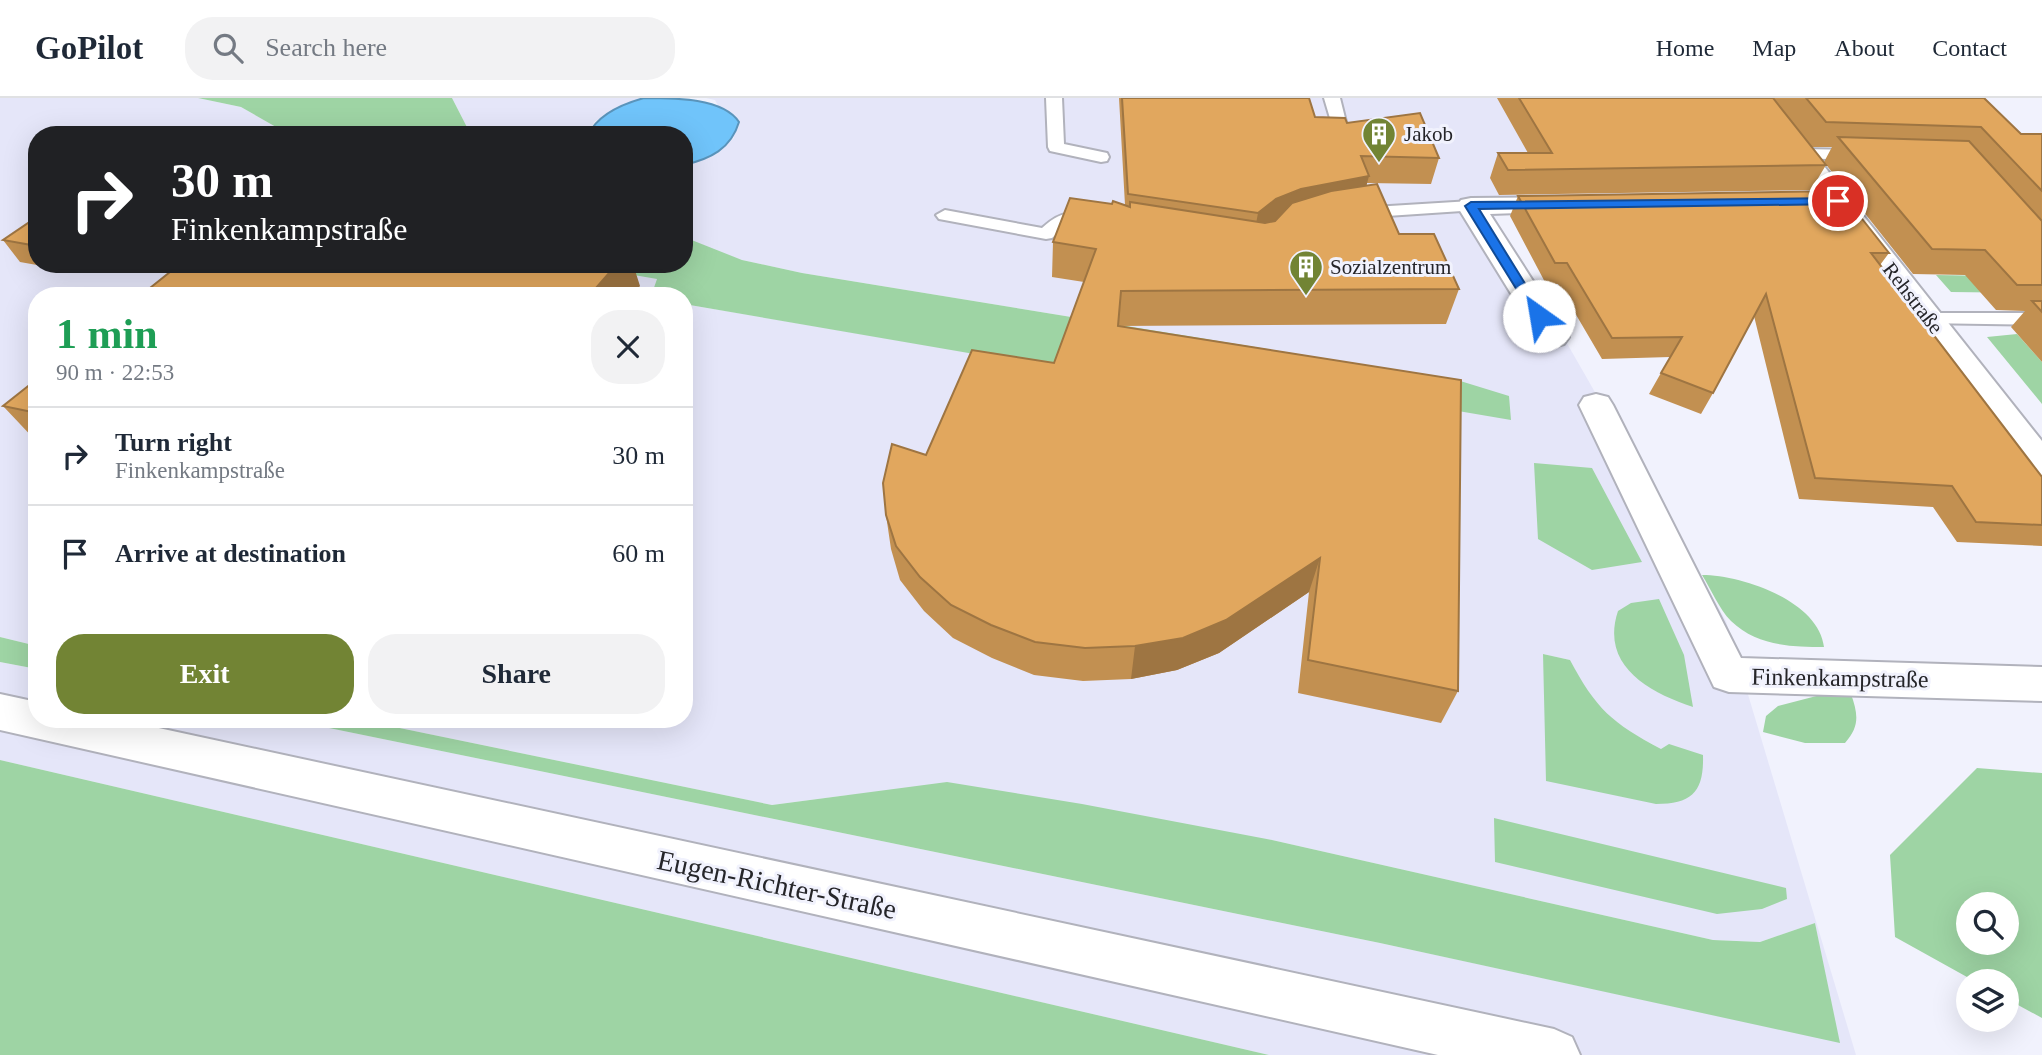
<!DOCTYPE html>
<meta charset="utf-8">
<style>
:root{--surface:#fff;--page:#f2f2f3;--text:#1f2937;--muted:#747a83;--line:#e0e1e3;--accent:#728434}
body{margin:0;font-family:Georgia,serif;background:var(--page);color:var(--text);height:100vh;display:flex;flex-direction:column;font-size:26px;white-space:nowrap}
*{box-sizing:border-box;margin:0}
p{font-size:23px;color:var(--muted)}
.icon{flex:none;width:38px;height:38px;fill:none;stroke:currentColor;stroke-width:2;stroke-linecap:round;stroke-linejoin:round}
.map{position:relative;flex:1;overflow:hidden}
.side{position:absolute;left:28px;top:189px;width:665px;height:441px;display:flex;flex-direction:column;background:var(--surface);border-radius:28px;box-shadow:0 7px 28px #0002}
.side>*{flex:none}
.guide{position:absolute;left:28px;top:28px;width:665px;height:147px;border-radius:28px;box-shadow:0 7px 28px #0002;background:#202124;color:#fff;overflow:hidden}
.buttons{position:absolute;left:1956px;top:794px;display:grid;gap:14px}
.buttons a{display:grid;place-items:center;width:63px;height:63px;border-radius:50%;background:var(--surface);box-shadow:0 7px 28px #0002;font-size:35px}
.pin{position:absolute;display:grid;place-items:center;width:60px;height:60px;color:#fff;margin:-30px;border:4px solid #fff;border-radius:50%;box-shadow:0 2px 7px #0007}
.me{position:absolute;width:77px;margin:-38px;rotate:328deg;stroke-linejoin:round;filter:drop-shadow(0 0 5px #0008)}
.turn{display:flex;align-items:center;gap:24px;height:147px;padding:0 28px;font-size:32px}
.turn .icon{width:91px;height:91px;stroke-width:2.5}
.turn b{display:block;font-size:49px;line-height:60px}
.round{display:grid;place-items:center;flex:none;width:74px;height:74px;border-radius:28px;background:var(--page)}
.headline{display:flex;align-items:center;justify-content:space-between;height:119px;padding:0 28px}
h1{font-size:42px;font-weight:700;line-height:52px;color:#1e9e55}
.action{display:flex;gap:14px;margin-top:auto;padding:14px 28px}
.action a{flex:1;height:80px;border-radius:28px;background:var(--accent);color:#fff;font-size:28px;font-weight:700;line-height:80px;text-align:center}
.action a+a{background:var(--page);color:var(--text)}
ul{padding:0;list-style:none}
li{display:flex;align-items:center;gap:21px;height:98px;padding:0 28px;border-top:2px solid var(--line)}
li div{flex:1}
li b{display:block;font-size:26px}
li em{font-style:normal}
header{display:flex;align-items:center;gap:42px;box-sizing:border-box;height:98px;padding:0 35px;background:var(--surface);border-bottom:2px solid var(--line)}
header strong{font-size:33px}
nav{display:flex;gap:38px;margin-inline-start:auto;font-size:24px}
.search{width:490px;height:63px;background:var(--page);display:flex;align-items:center;gap:18px;box-sizing:border-box;padding:0 24px;border-radius:28px;color:var(--muted);font-size:26px}
.map>svg:first-child{display:block}
.built{fill:#e5e6f9;fill-rule:evenodd}
.green{fill:#9ed4a4;fill-rule:evenodd}
.water{fill:#70c4fa;stroke:#5a94bb;stroke-width:2}
.lines{fill:none;stroke-linecap:round;stroke-linejoin:round}
.service-casing{stroke:#b1b2bc;stroke-width:4}
.minor-casing{stroke:#b1b2bc;stroke-width:4}
.service{fill:#fff;fill-rule:evenodd}
.minor{fill:#fff;fill-rule:evenodd}
.wall{fill:#c29051}
.shaded-wall{fill:#9e7542}
.building{fill:#e1a75e;stroke:#9e7542;stroke-width:2}
.route{fill:#1a73e8;stroke:#114b97;stroke-width:2}
.labels{text-anchor:middle;stroke-width:6;stroke-linejoin:round;paint-order:stroke}
.far-poi-label{font-size:21px;fill:#252529;stroke:#f1f2fd;text-anchor:start}
.far-street-label{font-size:21px;fill:#252529;stroke:#f1f2fd}
.street-label{font-size:24px;fill:#252529;stroke:#f1f2fd}
.near-street-label{font-size:28px;fill:#252529;stroke:#f1f2fd}
</style>
<header>
<strong>GoPilot</strong>
<div class="search"><svg class="icon" aria-label="search" viewBox="0 0 24 24"><circle cx="10" cy="10" r="6"/><path d="M15 15l6 6"/></svg>Search here</div>
<nav><a>Home</a><a>Map</a><a>About</a><a>Contact</a></nav>
</header>
<div class="map">
<svg width="2042" height="957" viewBox="0 0 2042 957">
<rect width="100%" height="100%" fill="#f1f2fd"/>
<!-- built -->
<path class="built" d="M 0,0 L 198,0 L 241,9 L 290,37 L 37,37 L 37,166 L 569,166 L 657,181 L 651,198 L 37,198 L 37,548 L 0,539 Z
M 452,0 L 644,0 L 616,10 L 594,24 L 588,37 L 471,37 Z
M 706,0 L 1752,0 L 1831,101 L 1485,102 L 1726,523 L 1856,957 L 1269,957 L 0,662 L 0,564 L 37,571 L 37,621 L 285,621 L 1380,845 L 1839,944 L 1815,825 L 1760,844 L 1713,842 L 1272,742 L 848,697 L 772,707 L 356,621 L 684,621 L 684,206 L 1055,269 L 1064,246 L 1511,321 L 1457,282 L 802,175 L 742,162 L 705,149 L 684,139 L 684,67 L 716,56 L 734,40 L 715,2 ZM 1543,556 L 1570,562 L 1587,595 L 1607,617 L 1628,633 L 1661,651 L 1586,633 L 1545,578 Z"/>
<!-- green -->
<path class="green" d="M 198,0 L 452,0 L 471,37 L 290,37 L 241,9 Z
M 684,139 L 742,162 L 802,175 L 1457,282 L 1509,298 L 1511,322 L 1065,246 L 1056,270 L 684,206 L 684,198 L 651,198 L 657,181 L 569,166 L 684,166 Z
M 1936,177 L 2042,179 L 2042,195 L 1951,194 Z
M 2017,236 L 2042,264 L 2042,306 L 1987,239 Z
M 1534,365 L 1592,370 L 1642,464 L 1592,472 L 1538,441 Z
M 1702,477 C 1742,477 1819,503 1824,549 C 1791,549 1757,548 1731,523 C 1719,511 1711,491 1702,477 Z
M 1659,501 L 1684,557 L 1693,609 C 1648,594 1600,567 1618,513 L 1631,505 Z
M 0,539 L 37,548 L 37,571 L 0,564 Z
M 1543,556 L 1570,562 C 1596,611 1612,625 1661,651 L 1669,646 L 1703,657 C 1704,693 1693,706 1656,706 L 1546,683 Z
M 1828,595 L 1851,596 C 1858,616 1860,628 1845,645 L 1805,645 L 1763,634 L 1766,618 L 1778,608 Z
M 285,621 L 356,621 L 772,707 L 947,684 L 1082,706 L 1272,742 L 1713,842 L 1760,844 L 1815,825 L 1840,945 L 1380,845 Z
M 0,662 L 1269,957 L 0,957 Z
M 1977,670 L 2042,675 L 2042,920 L 2007,901 L 2007,884 L 1976,884 L 1895,839 L 1890,757 ZM 1969,807 L 2007,807 L 2007,845 L 1969,845 Z
M 1494,720 L 1786,790 L 1787,801 L 1762,811 L 1717,816 L 1495,764 Z"/>
<!-- water -->
<path class="water" d="M 644,0 C 676,0 723,0 739,24 C 731,51 710,61 684,67 L 684,37 L 588,37 C 598,16 622,6 644,0 Z"/>
<g class="lines">
<!-- service casing -->
<g class="service-casing">
<path id="service" d="M 1046,0 L 1062,0 L 1064,46 L 1107,55 L 1109,59 L 1107,63 L 1101,64 L 1050,53 L 1048,49 Z
M 1324,0 L 1340,0 L 1346,24 L 1344,27 L 1332,27 Z
M 1801,51 L 1860,52 L 1868,57 L 1860,62 L 1795,60 L 1793,56 Z
M 1471,103 L 1480,108 L 1477,112 L 1357,120 L 1348,115 L 1357,110 Z
M 945,112 L 1042,130 C 1064,110 1074,114 1101,121 L 1104,125 L 1095,130 L 1067,126 L 1052,140 L 1046,141 L 939,121 L 936,117 Z
M 1928,215 L 2042,215 L 2042,227 L 1921,225 L 1918,221 L 1921,217 Z"/>
</g>
<!-- minor casing -->
<g class="minor-casing">
<path id="minor" d="M 1745,0 L 1770,0 L 2042,343 L 2042,380 L 2030,377 Z
M 1566,99 L 1576,101 L 1580,107 L 1576,113 L 1490,116 L 1569,239 L 1564,246 L 1553,249 L 1542,246 L 1457,108 L 1461,102 L 1471,100 Z
M 1596,296 L 1608,299 L 1613,307 L 1741,560 L 2042,569 L 2042,603 L 1729,594 L 1714,589 L 1579,307 L 1584,299 Z
M 0,596 L 37,604 L 37,621 L 117,621 L 1554,931 L 1572,939 L 1580,957 L 1438,957 L 0,632 Z"/>
</g>
<!-- service -->
<use href="#service" class="service"/>
<!-- minor -->
<use href="#minor" class="minor"/>
</g>
<!-- wall -->
<path class="wall" d="M 1119,0 L 1309,0 L 1315,19 L 1347,25 L 1439,60 L 1431,86 L 1367,85 L 1366,88 L 1399,136 L 1459,191 L 1446,226 L 1118,228 L 1458,593 L 1441,625 L 1298,595 L 1309,494 L 1219,555 L 1177,572 L 1131,581 L 1083,583 L 1034,577 L 992,560 L 953,540 L 924,513 L 900,482 L 891,451 L 886,417 L 926,357 L 1054,265 L 1084,184 L 1052,179 L 1053,144 L 1112,106 L 1125,107 Z
M 1497,0 L 1773,0 L 1826,67 L 1811,92 L 1499,97 L 1490,80 L 1498,55 L 1528,55 Z
M 1773,0 L 1984,0 L 2021,36 L 2042,36 L 2042,264 L 2011,229 L 2025,213 L 1996,212 L 1965,177 L 1913,176 L 1824,64 L 1832,49 L 1812,49 Z
M 1518,98 L 1889,155 L 1880,167 L 2042,379 L 2042,448 L 1957,444 L 1933,409 L 1799,401 L 1754,218 L 1713,295 L 1701,316 L 1649,296 L 1670,259 L 1602,261 L 1558,186 L 1546,186 L 1510,118 Z
M 37,119 L 37,166 L 94,166 L 82,175 L 20,164 L 3,142 Z
M 37,281 L 37,344 L 3,308 Z"/>
<!-- shaded-wall -->
<path class="shaded-wall" d="M 1369,78 L 1362,104 L 1253,142 L 1258,115 L 1276,101 L 1301,91 Z
M 75,166 L 94,166 L 82,175 Z
M 617,166 L 633,166 L 640,188 L 632,198 L 589,198 Z
M 1320,460 L 1309,494 L 1219,555 L 1177,572 L 1131,581 L 1135,548 Z"/>
<!-- building -->
<path class="building" d="M 1122,0 L 1309,0 L 1315,19 L 1345,20 L 1347,25 L 1420,15 L 1439,60 L 1361,58 L 1369,78 L 1301,91 L 1276,101 L 1258,115 L 1128,96 Z
M 1519,0 L 1773,0 L 1826,67 L 1508,72 L 1498,55 L 1552,55 Z
M 1806,0 L 1984,0 L 2021,36 L 2042,36 L 2042,93 L 1981,29 L 1826,24 Z
M 1838,39 L 1969,43 L 2042,123 L 2042,187 L 2017,187 L 1985,152 L 1932,151 Z
M 1377,86 L 1399,136 L 1434,136 L 1459,191 L 1121,193 L 1118,228 L 1461,282 L 1458,593 L 1308,562 L 1320,460 L 1226,522 L 1183,540 L 1135,548 L 1085,550 L 1035,544 L 991,527 L 951,507 L 920,479 L 896,448 L 886,417 L 883,385 L 892,346 L 926,357 L 972,252 L 1054,265 L 1096,151 L 1053,144 L 1070,100 L 1112,106 L 1113,103 L 1130,109 L 1130,104 L 1265,125 L 1275,123 L 1292,105 L 1331,93 Z
M 1840,93 L 1889,155 L 1871,155 L 2042,379 L 2042,427 L 1976,424 L 1952,388 L 1815,380 L 1766,196 L 1713,295 L 1661,275 L 1682,239 L 1612,240 L 1567,165 L 1555,165 L 1518,98 Z
M 37,119 L 37,148 L 3,142 Z
M 180,166 L 617,166 L 589,198 L 140,198 Z
M 2032,203 L 2042,203 L 2042,214 Z
M 37,281 L 37,315 L 3,308 Z"/>
<!-- route -->
<path class="route" d="M 1838,100 L 1843,103 L 1842,106 L 1479,111 L 1545,218 L 1539,221 L 1533,218 L 1465,108 L 1471,104 Z"/>
<!-- icons -->
<defs>
<g id="building-pin" transform="scale(1.75)"><path d="M0 17L-7.5 6A9.5 9.5 0 1 1 7.5 6Z" fill="#728434" stroke="#f1f2fd"/><path d="M-4-6H4V6H1V3H-1V6H-4ZM-2.5-4.3h1.7v1.8h-1.7ZM.8-4.3h1.7v1.8H.8ZM-2.5-1h1.7V.8h-1.7ZM.8-1h1.7V.8H.8Z" fill="#fff"/></g>
</defs>
<g fill-rule="evenodd">
<use href="#building-pin" x="1379" y="36"/>
<use href="#building-pin" x="1306" y="169"/>
</g>
<g class="labels">
<!-- far-poi labels -->
<g class="far-poi-label">
<text x="1404" y="43">Jakob</text>
<text x="1330" y="176">Sozialzentrum</text>
</g>
<!-- far-street labels -->
<g class="far-street-label">
<text transform="translate(1913 200) rotate(52)" y="7">Rehstraße</text>
</g>
<!-- street labels -->
<g class="street-label">
<text transform="translate(1840 580) rotate(1)" y="8">Finkenkampstraße</text>
</g>
<!-- near-street labels -->
<g class="near-street-label">
<text transform="translate(777 786) rotate(12)" y="10">Eugen-Richter-Straße</text>
</g>
</g>
</svg>
<div class="buttons">
<a><svg class="icon" aria-label="search" viewBox="0 0 24 24"><circle cx="10" cy="10" r="6"/><path d="M15 15l6 6"/></svg></a>
<a><svg class="icon" aria-label="layers" viewBox="0 0 24 24"><path d="M12 4l9 5-9 5-9-5zM3 14l9 5 9-5"/></svg></a>
</div>
<div class="pin" style="left:1838px;top:103px;background:#d93025"><svg class="icon" aria-label="arrive" viewBox="0 0 24 24"><path d="M6 21V4h12l-3 4 3 4H6"/></svg></div>
<svg class="me" style="left:1539px;top:218px" viewBox="-20 -20 40 40"><circle r="19" fill="#fff"/><path d="M0-13L10 11 0 6-10 11z" fill="#1a73e8"/></svg>
<div class="guide">
<div class="turn"><svg class="icon" aria-label="right" viewBox="0 0 24 24"><path d="M7 20v-9h11M14 6l5 5-5 5"/></svg><div><b>30 m</b>Finkenkampstraße</div></div>
</div>
<section class="side">
<div class="headline"><div><h1>1 min</h1><p>90 m · 22:53</p></div><a class="round"><svg class="icon" aria-label="close" viewBox="0 0 24 24"><path d="M6 6l12 12M18 6L6 18"/></svg></a></div>
<ul>
<li><svg class="icon" aria-label="right" viewBox="0 0 24 24"><path d="M7 20v-9h11M14 6l5 5-5 5"/></svg><div><b>Turn right</b><p>Finkenkampstraße</p></div><em>30 m</em></li>
<li><svg class="icon" aria-label="arrive" viewBox="0 0 24 24"><path d="M6 21V4h12l-3 4 3 4H6"/></svg><div><b>Arrive at destination</b></div><em>60 m</em></li>
</ul>
<div class="action"><a>Exit</a><a>Share</a></div>
</section>
</div>
